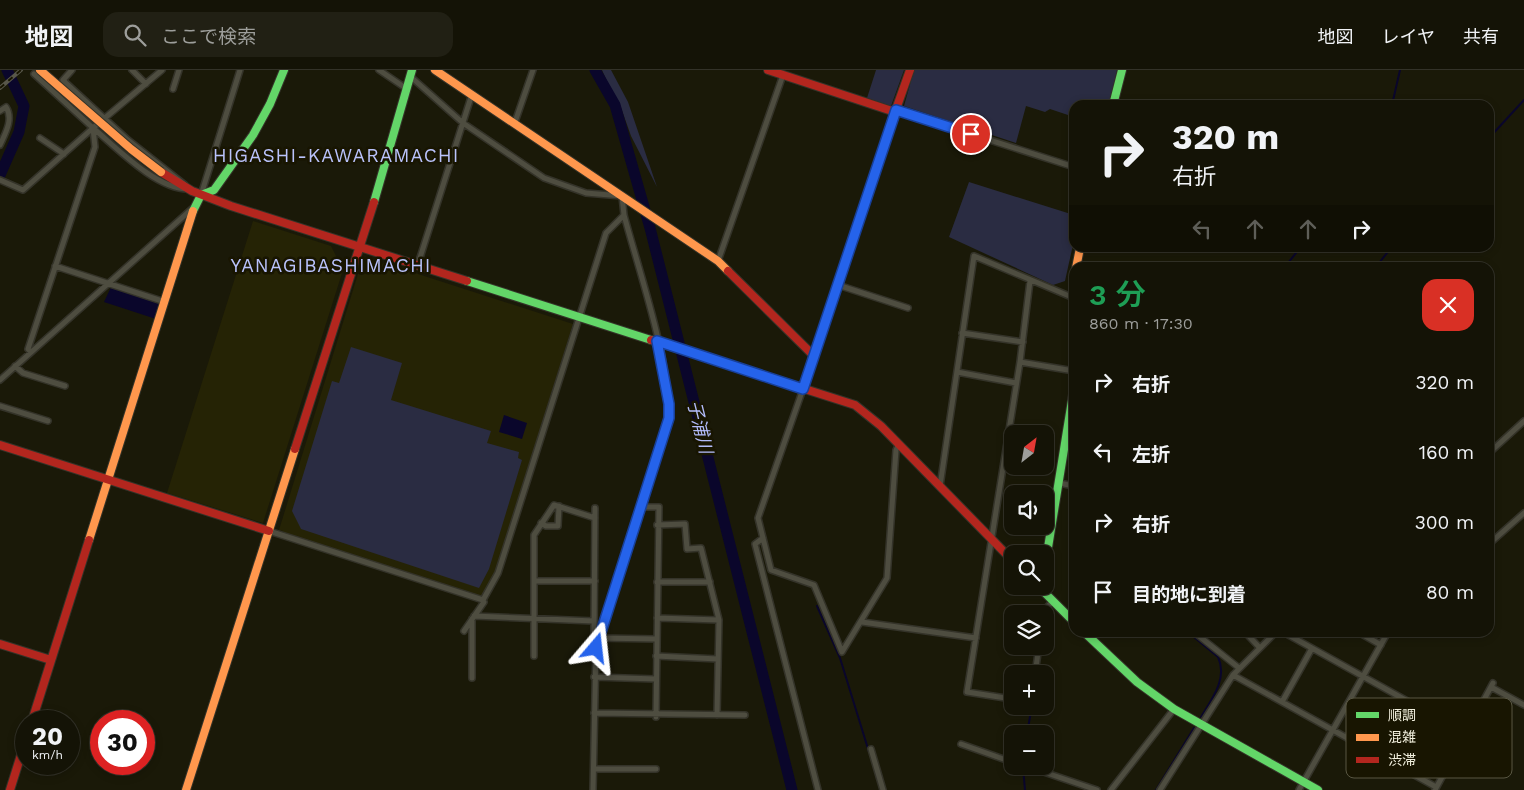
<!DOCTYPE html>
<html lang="ja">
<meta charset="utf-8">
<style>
:root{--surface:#141306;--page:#212014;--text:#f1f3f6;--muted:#9d9e9b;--line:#333228}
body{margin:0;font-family:"Work Sans","Noto Sans JP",sans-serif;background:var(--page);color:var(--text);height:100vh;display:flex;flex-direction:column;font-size:19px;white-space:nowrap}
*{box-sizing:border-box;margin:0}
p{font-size:16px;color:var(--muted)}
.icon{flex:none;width:28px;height:28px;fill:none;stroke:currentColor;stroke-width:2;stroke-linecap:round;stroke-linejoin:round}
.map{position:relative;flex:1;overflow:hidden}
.drawer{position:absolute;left:1069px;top:192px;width:425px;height:375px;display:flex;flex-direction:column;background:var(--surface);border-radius:15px;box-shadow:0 2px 8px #0003,0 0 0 1px var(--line)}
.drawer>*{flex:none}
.hud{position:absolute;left:1069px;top:30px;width:425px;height:152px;border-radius:15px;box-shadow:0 2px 8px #0003,0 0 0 1px var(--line);background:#141306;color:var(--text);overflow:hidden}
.needle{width:32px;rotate:31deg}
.controls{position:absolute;left:1004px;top:355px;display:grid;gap:10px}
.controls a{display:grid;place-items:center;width:50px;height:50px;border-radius:10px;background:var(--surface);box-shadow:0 2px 8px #0003,0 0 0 1px var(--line);font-size:25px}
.speed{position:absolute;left:15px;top:640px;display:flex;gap:10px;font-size:25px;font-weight:700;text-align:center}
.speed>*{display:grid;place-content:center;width:65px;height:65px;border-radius:50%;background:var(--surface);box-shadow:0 2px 8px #0003,0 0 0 1px var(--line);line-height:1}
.speed small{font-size:12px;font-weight:400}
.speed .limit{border:8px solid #d22;background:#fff;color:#111}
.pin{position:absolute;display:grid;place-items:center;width:42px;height:42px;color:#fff;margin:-21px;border:2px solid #fff;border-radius:50%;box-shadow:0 1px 5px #0007}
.me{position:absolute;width:55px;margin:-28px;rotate:17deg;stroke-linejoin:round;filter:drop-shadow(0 0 4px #0008)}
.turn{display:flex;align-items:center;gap:18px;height:105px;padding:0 20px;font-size:22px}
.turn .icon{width:65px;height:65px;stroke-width:2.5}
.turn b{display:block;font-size:35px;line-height:42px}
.lanes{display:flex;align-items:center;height:48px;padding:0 20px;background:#0003;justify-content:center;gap:25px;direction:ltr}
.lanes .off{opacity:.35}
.round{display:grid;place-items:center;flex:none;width:52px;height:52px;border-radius:15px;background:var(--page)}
.summary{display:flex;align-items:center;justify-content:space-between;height:85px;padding:0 20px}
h1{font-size:30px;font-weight:600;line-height:38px;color:#1e9e55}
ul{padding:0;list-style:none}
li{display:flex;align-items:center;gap:15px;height:70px;padding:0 20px}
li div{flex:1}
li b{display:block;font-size:19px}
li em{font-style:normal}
header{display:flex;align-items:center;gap:30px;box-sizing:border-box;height:70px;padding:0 25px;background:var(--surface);border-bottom:1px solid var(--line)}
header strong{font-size:24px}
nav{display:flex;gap:28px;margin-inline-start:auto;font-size:18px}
.search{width:350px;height:45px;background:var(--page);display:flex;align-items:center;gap:12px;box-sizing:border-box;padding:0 18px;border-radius:15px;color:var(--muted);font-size:19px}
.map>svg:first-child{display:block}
.built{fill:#252305}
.green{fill:#2a2c42}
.water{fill:#0a062b}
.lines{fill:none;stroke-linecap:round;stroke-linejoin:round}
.stream{stroke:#0a062b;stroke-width:2}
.river{stroke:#0a062b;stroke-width:11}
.street-casing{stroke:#343329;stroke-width:8}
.fast-casing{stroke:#343329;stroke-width:10}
.slow-casing{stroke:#343329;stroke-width:10}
.jam-casing{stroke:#343329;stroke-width:10}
.street{stroke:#4e4d40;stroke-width:5}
.fast{stroke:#63d668;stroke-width:8}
.slow{stroke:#ff974d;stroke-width:8}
.jam{stroke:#b3261e;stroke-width:8}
.rail-casing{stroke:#58574a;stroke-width:4}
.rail{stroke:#181501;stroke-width:2;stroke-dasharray:5.5;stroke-linecap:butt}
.slow-bridge-casing{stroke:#343329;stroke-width:10;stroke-linecap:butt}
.slow-bridge{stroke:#ff974d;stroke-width:8}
.route-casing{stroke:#184099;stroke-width:12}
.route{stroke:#2563eb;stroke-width:9}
.labels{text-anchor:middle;stroke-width:5;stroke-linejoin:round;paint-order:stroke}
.water-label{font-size:18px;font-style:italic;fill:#b2bbf9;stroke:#181501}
.quarter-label{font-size:19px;letter-spacing:1px;fill:#bac3fc;stroke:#181501}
.key{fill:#181501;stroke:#595743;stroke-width:1}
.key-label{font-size:14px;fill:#f2f0de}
</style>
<header>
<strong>地図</strong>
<div class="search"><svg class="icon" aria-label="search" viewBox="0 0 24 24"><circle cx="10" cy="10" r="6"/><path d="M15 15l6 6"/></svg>ここで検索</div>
<nav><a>地図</a><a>レイヤ</a><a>共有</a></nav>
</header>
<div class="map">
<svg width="1524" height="720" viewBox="0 0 1524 720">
<rect width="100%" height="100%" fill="#1a1908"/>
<!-- built -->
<path class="built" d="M 253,151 L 331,176 L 343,200 L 263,453 L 167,423 Z
M 384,193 L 573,254 L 495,503 L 481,527 L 284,464 L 283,461 L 279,460 L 358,204 L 362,205 Z"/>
<!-- green -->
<path class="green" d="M 602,0 L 611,0 L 628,32 L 657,117 L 631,66 L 619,32 L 615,29 Z
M 876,0 L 904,0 L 891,36 L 867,28 Z
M 914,0 L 1117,0 L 1109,35 L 1074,35 L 1074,47 L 1050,39 L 1045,42 L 1026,36 L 1016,73 L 904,36 Z
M 969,112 L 1074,145 L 1074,170 L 1065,211 L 1053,215 L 949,167 Z
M 351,277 L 402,293 L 391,330 L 491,361 L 487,373 L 519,382 L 518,388 L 522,390 L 489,499 L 479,518 L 301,459 L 292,441 L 332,311 L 339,313 Z"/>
<!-- water -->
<path class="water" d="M 112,215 L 161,233 L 156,249 L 104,232 Z
M 504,345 L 527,353 L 522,369 L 499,362 Z"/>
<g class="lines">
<!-- stream -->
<path class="stream" d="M 392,6 L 398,10
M 1392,35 L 1400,0
M 1489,68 L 1524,30
M 1284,198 L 1300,178
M 1375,198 L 1391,178
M 817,536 L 840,588 L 869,682
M 1188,562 L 1218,587 C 1228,608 1212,629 1201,647
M 1027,664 L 1031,641
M 1023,697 L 1025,720
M 1156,720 L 1194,658"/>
<!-- river -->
<path class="river" d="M 595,0 L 615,35 L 650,158 L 792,720
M 0,105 L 19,62 L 24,36 L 7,0"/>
<!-- street casing -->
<g class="street-casing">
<path id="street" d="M 72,0 L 63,10 L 66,13 L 128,70 L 185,115
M 132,0 L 146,14
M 379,0 L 407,19
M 411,7 L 463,53 L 544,108 L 586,123 L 622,126 L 624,145 C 641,208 668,284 669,348 L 596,578 L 593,720
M 173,19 L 179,0
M 896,40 L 1074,97
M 0,41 L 6,37 C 14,49 5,64 0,75
M 515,52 L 533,0
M 93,58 L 162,0
M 40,68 L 64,84
M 0,110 L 23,120 L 93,58 C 117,78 156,119 188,119
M 201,125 L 240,0
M 718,191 L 783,5
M 418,194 L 472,24
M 55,196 L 165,232
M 838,215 L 908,238
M 962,263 L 1023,272
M 31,282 L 28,279 L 95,77 L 93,58 L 34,4
M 1020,292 L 1074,301
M 15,296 L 23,303 L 65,316
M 957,302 L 1016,313
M 0,310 L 194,137
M 803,319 L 758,448 L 771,500 L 814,515 L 842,582 L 887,508 L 896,380 L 899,374
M 0,336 L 48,351
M 1489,383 L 1524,351
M 1059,413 L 1074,416
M 940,416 L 974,186 L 1074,228
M 641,437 L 659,437 L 656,647
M 595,438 L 594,563 L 598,568 L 657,569
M 541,453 L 546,456 L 558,456 L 559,436
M 657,455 L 685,454 L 687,479 L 701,478 L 719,550 L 717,645
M 269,461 L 483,530 L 498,503 L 606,163 L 624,145
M 763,468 L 755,474 L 818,720
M 1489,474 L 1524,443
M 534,511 L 595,511
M 657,512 L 710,512
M 1044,544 L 1045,539 L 1053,531
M 474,546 L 594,551
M 657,548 L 719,550
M 472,549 L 472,608
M 862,552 L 976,568
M 464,561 L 484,532 L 483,530
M 1194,562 L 1239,598
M 1245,562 L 1259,577
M 1283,562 L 1465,663
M 1358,562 L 1381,575
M 534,586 L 534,465 L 554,435 L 595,448
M 656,586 L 718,589
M 1035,604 L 1039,576
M 1233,605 L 1436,717
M 594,607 L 656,609
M 1491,617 L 1524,635
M 1012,629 L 967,622 L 1020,292 L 1030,211
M 1282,632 L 1311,580
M 594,643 L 745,645
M 961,674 L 1012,692
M 871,679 L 883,720
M 1026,696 L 1097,720
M 594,699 L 656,699
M 1111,720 L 1174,639
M 1160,720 L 1233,605 L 1276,562
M 1299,720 L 1388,562
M 1435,720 L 1493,613"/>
</g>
<!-- fast casing -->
<g class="fast-casing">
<path id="fast" d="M 1113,35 L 1122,0
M 374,132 L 412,0
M 193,141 L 201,125 L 214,120 L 253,65 L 270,34 L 284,0
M 467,211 L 651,270
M 803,319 L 895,42
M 1045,496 L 1074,318
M 1038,516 L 1074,552
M 1084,562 L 1137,612 L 1174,639 L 1318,720"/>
</g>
<!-- slow casing -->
<g class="slow-casing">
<path id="slow" d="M 435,0 L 718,191 L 728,201
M 1076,198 L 1080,178
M 89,470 L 193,141
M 186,720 L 295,379"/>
</g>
<!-- jam casing -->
<g class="jam-casing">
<path id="jam" d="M 768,0 L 895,42 L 910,0
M 161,102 L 192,121 L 231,136 L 467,211
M 728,201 L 814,286
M 651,270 L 855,335 L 881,356 L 1012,490
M 0,375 L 269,461
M 295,379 L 374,132
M 0,574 L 51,590
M 32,651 L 89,470
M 10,720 L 26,669"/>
</g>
<!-- street -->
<use href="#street" class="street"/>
<!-- fast -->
<use href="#fast" class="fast"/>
<!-- slow -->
<use href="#slow" class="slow"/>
<!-- jam -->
<use href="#jam" class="jam"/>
<!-- rail casing -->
<g class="rail-casing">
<path id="rail" d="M 0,18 L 21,0"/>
</g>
<!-- rail -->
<use href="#rail" class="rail"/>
<!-- slow-bridge casing -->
<g class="slow-bridge-casing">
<path id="slow-bridge" d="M 40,0 L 131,79 L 161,102"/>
</g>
<!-- slow-bridge -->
<use href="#slow-bridge" class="slow-bridge"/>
</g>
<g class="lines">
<!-- route casing -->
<g class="route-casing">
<path id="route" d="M 596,578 L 669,348 L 669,334 L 657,271 L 803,319 L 896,40 L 971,64"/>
</g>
<!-- route -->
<use href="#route" class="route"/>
</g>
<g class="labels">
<!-- water labels -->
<g class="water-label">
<text transform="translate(700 357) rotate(76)" y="6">子浦川</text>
</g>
<!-- quarter labels -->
<g class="quarter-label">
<text x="336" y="92">HIGASHI-KAWARAMACHI</text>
<text x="331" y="202">YANAGIBASHIMACHI</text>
</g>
</g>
<!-- legend -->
<rect x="1346" y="628" width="166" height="80" rx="8" class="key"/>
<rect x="1356" y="642" width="23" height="6" fill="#63d668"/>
<rect x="1356" y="664" width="23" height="7" fill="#ff974d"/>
<rect x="1356" y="687" width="23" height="6" fill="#b3261e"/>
<g class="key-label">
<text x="1388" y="650">順調</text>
<text x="1388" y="672">混雑</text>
<text x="1388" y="695">渋滞</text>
</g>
</svg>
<div class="controls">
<a><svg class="needle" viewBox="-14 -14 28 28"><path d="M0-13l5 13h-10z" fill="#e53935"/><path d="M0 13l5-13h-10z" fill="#9d9e9b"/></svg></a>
<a><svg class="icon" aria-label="sound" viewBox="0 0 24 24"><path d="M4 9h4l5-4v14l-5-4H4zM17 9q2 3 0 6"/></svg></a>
<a><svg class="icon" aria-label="search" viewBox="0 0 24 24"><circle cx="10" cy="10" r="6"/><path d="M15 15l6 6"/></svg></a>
<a><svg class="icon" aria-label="layers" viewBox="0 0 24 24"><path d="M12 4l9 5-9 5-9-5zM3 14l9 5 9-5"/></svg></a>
<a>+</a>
<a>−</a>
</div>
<div class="speed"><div>20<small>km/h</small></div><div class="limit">30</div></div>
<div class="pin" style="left:971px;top:64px;background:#d93025"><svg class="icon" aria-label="arrive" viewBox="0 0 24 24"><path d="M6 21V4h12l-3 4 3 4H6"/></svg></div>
<svg class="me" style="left:596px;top:578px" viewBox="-20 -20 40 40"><path d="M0-17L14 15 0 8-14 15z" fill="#2563eb" stroke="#fff" stroke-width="4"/></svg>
<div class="hud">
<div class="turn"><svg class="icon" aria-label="right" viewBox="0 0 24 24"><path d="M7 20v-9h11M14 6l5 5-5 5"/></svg><div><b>320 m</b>右折</div></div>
<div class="lanes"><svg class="icon off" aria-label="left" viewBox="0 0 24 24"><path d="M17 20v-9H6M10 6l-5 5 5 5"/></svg><svg class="icon off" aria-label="ahead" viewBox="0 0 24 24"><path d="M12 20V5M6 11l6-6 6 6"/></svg><svg class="icon off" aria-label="ahead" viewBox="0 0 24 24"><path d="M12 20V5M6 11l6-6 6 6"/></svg><svg class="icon" aria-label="right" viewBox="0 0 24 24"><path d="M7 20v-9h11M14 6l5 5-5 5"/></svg></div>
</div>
<section class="drawer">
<div class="summary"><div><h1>3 分</h1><p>860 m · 17:30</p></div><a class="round" style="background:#d93025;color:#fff"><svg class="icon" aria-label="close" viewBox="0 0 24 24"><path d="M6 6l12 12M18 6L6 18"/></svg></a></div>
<ul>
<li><svg class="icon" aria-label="right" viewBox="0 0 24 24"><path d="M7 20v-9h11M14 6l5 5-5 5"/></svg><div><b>右折</b></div><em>320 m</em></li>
<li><svg class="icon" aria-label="left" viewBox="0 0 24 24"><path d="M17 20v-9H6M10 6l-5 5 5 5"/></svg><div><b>左折</b></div><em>160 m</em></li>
<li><svg class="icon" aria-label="right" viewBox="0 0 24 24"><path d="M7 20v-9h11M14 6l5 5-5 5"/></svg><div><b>右折</b></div><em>300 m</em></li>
<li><svg class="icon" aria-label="arrive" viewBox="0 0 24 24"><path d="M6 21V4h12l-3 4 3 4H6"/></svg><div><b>目的地に到着</b></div><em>80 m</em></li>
</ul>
</section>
</div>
